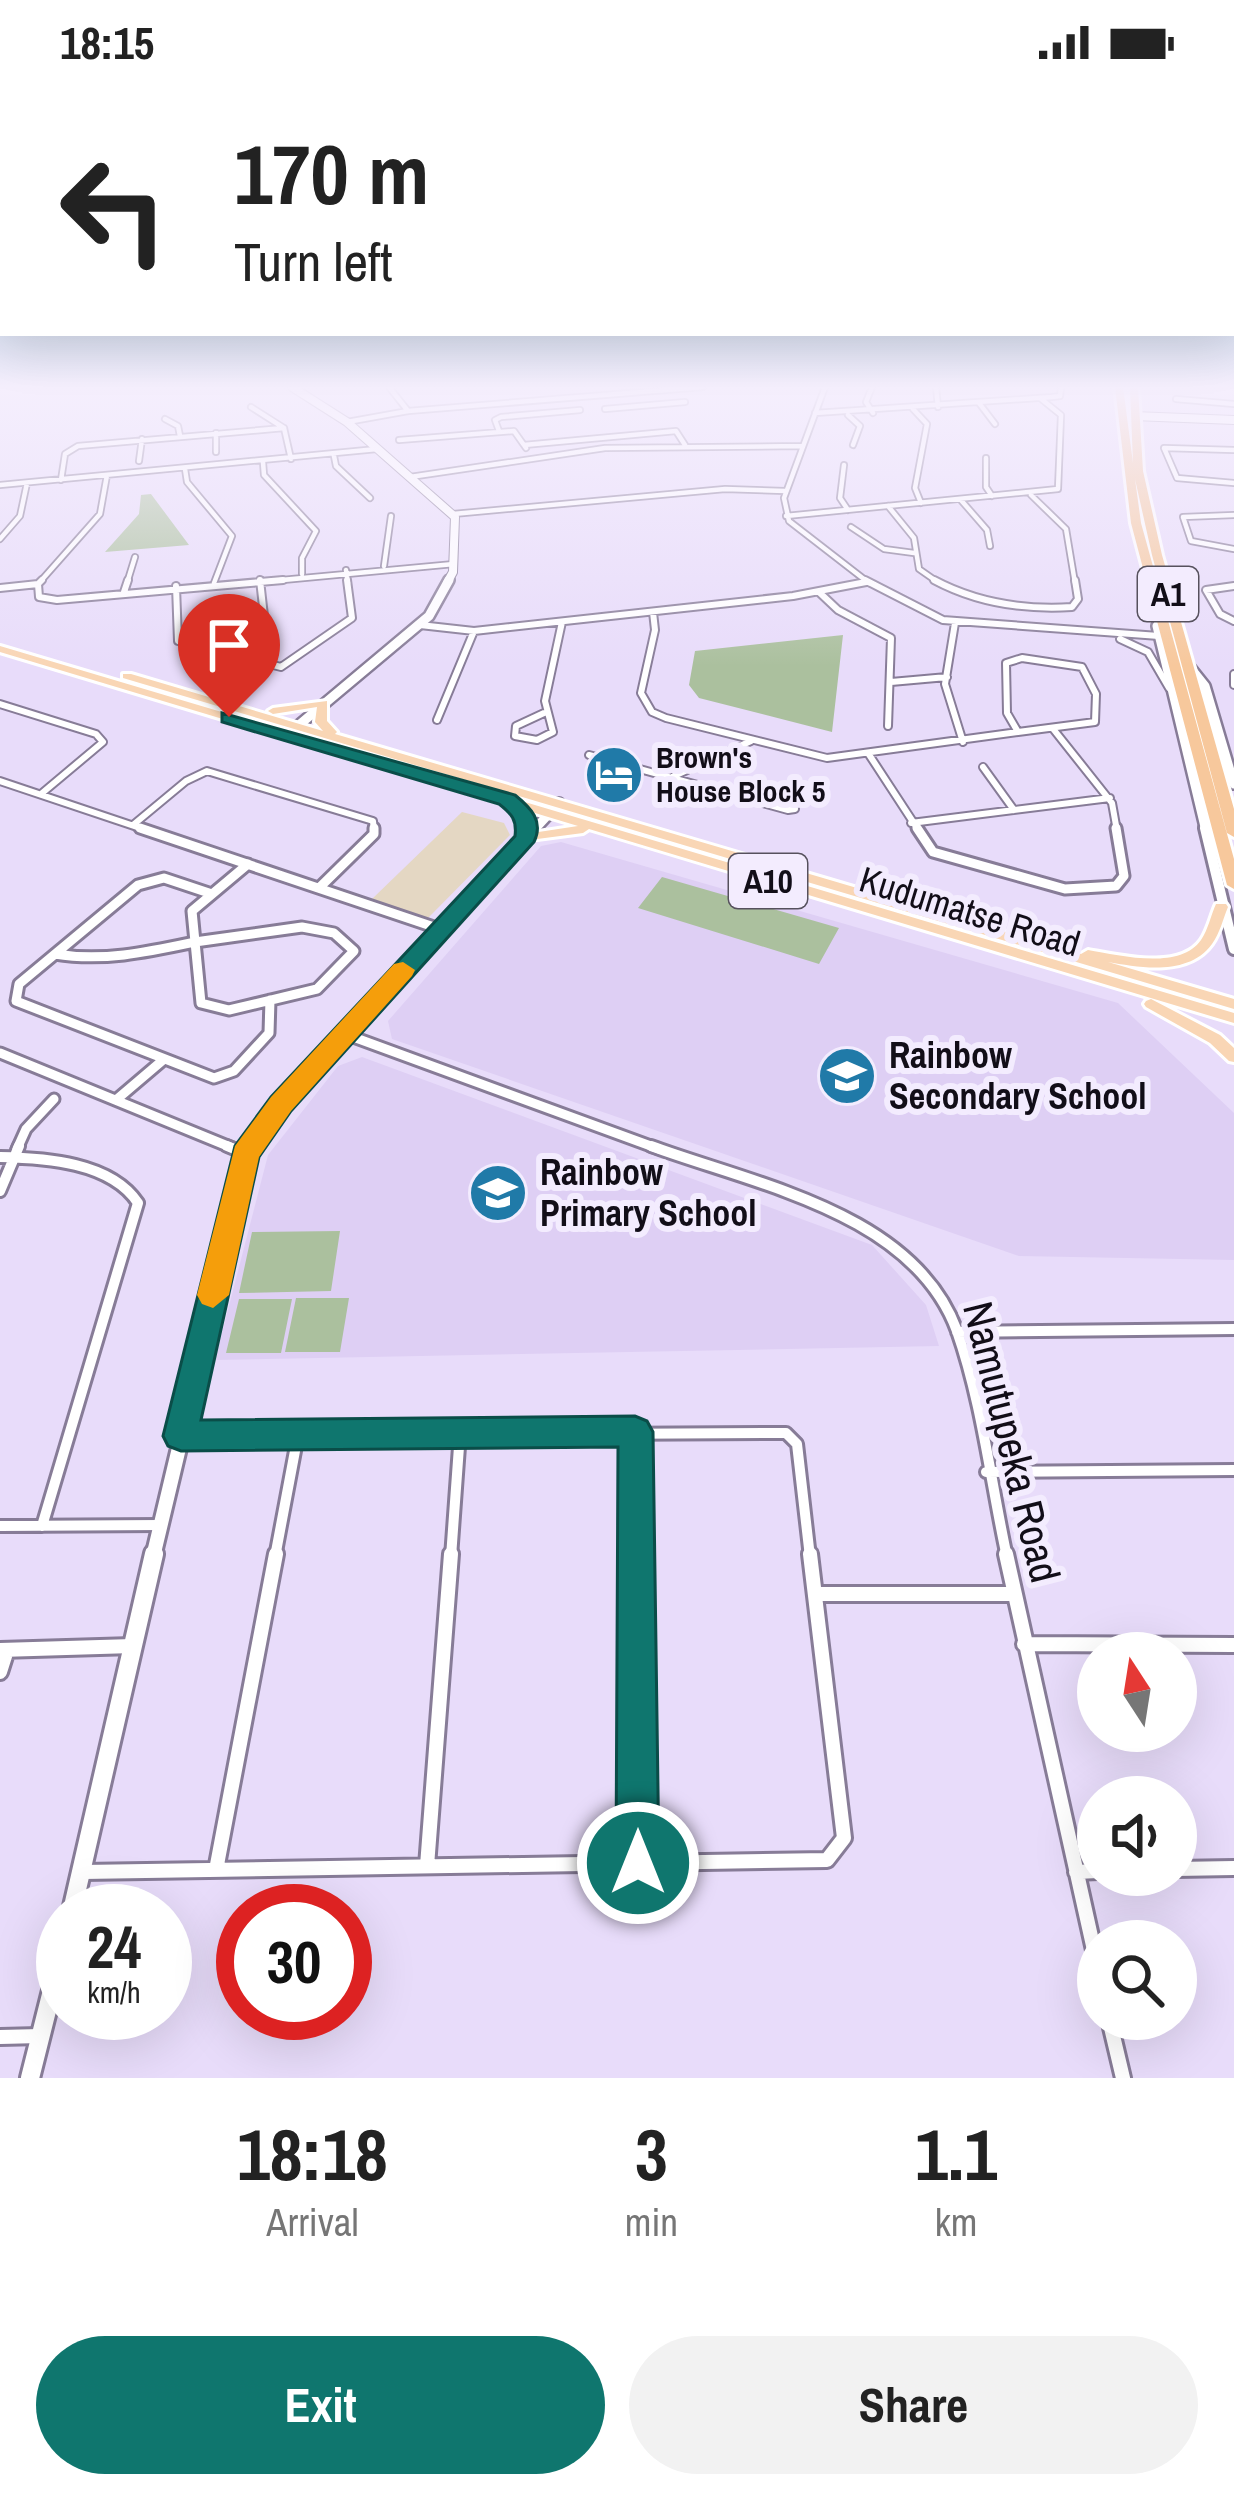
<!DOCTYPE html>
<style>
:root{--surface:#fff;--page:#f2f2f2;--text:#222;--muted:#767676;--accent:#0f766e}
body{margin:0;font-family:"Archivo Narrow",sans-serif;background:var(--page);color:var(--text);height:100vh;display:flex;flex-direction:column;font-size:45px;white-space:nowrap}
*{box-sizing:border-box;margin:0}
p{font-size:39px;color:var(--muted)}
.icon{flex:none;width:66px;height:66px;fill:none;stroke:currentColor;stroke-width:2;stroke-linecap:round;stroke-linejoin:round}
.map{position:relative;height:1994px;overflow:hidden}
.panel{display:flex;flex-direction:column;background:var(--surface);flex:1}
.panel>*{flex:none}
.guide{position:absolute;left:0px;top:0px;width:1236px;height:252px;box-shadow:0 12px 48px #0002;background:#fff;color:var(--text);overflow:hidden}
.needle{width:78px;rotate:348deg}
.buttons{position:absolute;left:1077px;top:1548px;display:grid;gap:24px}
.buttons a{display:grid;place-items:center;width:120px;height:120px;border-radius:50%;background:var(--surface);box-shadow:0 12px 48px #0002;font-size:60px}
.speed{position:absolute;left:36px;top:1800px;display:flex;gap:24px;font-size:60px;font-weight:700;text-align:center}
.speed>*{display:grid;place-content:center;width:156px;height:156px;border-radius:50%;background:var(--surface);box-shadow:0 12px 48px #0002;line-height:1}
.speed small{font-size:30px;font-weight:400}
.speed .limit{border:18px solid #d22;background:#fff;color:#111}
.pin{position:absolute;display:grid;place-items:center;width:102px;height:102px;color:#fff;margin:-123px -51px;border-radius:50% 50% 50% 0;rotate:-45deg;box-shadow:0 0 12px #0007}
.pin .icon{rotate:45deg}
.me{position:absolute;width:132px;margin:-66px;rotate:0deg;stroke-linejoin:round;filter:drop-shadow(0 0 9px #0008)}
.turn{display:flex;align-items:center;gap:42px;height:252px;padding:0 36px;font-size:54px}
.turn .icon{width:156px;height:156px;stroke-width:2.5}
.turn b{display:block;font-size:84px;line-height:102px}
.eta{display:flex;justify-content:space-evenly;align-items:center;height:204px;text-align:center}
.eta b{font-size:72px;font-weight:700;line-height:84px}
.primary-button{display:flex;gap:24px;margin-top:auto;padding:24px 36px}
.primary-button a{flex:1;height:138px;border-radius:72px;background:var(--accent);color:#fff;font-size:48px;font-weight:700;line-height:138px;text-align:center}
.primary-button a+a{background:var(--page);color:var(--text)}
.status{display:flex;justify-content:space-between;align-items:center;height:84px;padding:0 60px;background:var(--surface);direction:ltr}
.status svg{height:33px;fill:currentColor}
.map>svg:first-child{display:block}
.built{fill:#decff4}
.medical{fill:#e4d7c3}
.green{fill:#abc09e}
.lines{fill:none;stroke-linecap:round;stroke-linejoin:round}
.minor-far4-casing{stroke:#877c97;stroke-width:8}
.minor-far3-casing{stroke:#877c97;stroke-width:10}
.minor-far2-casing{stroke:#877c97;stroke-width:15}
.minor-far1-casing{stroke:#877c97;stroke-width:16}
.minor-casing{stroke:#877c97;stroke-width:20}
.tertiary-far4-casing{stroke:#877c97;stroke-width:10}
.tertiary-far3-casing{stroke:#877c97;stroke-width:14}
.tertiary-far2-casing{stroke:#877c97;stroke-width:16}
.tertiary-far1-casing{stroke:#877c97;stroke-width:20}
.tertiary-casing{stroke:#877c97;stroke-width:24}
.primary-casing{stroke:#fff;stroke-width:6}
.trunk-casing{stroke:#fff;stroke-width:6}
.minor-far4{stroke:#fff;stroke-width:4.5}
.minor-far3{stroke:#fff;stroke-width:6}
.minor-far2{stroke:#fff;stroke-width:9}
.minor-far1{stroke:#fff;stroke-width:10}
.minor{stroke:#fff;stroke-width:14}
.tertiary-far4{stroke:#fff;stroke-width:8}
.tertiary-far3{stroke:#fff;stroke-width:9}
.tertiary-far2{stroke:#fff;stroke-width:10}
.tertiary-far1{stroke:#fff;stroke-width:14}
.tertiary{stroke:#fff;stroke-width:18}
.primary{fill:#f9d6b5;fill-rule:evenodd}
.trunk{fill:#f7c89c;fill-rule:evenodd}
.route{fill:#0f766e;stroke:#0a4d48;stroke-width:3}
.slow{fill:#f59e0b}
.labels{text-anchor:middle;stroke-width:12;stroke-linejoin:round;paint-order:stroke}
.far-poi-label{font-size:30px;font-weight:bold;fill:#120e18;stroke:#f3ecfe;text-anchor:start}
.shield{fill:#f3ecfe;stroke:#56515d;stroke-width:3}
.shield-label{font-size:33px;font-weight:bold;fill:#120e18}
.street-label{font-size:36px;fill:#120e18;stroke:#f3ecfe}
.poi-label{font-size:36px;font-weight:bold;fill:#120e18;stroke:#f3ecfe;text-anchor:start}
.near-street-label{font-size:42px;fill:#120e18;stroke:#f3ecfe}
</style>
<div class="status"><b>18:15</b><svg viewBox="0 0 49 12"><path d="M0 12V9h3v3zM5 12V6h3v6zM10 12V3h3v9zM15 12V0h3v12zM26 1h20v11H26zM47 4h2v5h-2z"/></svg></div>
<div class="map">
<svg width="1234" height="1994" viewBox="0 0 1234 1994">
<rect width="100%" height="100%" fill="#e8dcfa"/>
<!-- built -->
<path class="built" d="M 561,758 L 1118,919 L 1234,1029 L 1234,1176 L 1019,1172 L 392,955 L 388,937 L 541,762 Z
M 362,973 L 872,1161 L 926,1221 L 939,1262 L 215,1276 L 268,1071 L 338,982 Z"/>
<!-- medical -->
<path class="medical" d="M 462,728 L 504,739 L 510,751 L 428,834 L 372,815 Z"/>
<!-- green -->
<path class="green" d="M 151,410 L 189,461 L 105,468 L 139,430 L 141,411 Z
M 843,551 L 832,648 L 699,614 L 689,601 L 695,567 Z
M 662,793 L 839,844 L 819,880 L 638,824 Z
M 340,1147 L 331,1207 L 239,1209 L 252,1148 Z
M 296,1214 L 349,1214 L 340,1268 L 285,1268 Z
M 239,1215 L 292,1215 L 281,1269 L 226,1269 Z"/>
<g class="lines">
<!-- minor-far4 casing -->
<g class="minor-far4-casing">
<path id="minor-far4" d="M 389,303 L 408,327
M 825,303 L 784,414 L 789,437 L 869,499
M 872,303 L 866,318 L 873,329
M 936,303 L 938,323
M 1176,315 L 1234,320
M 979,319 L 995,340
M 251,323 L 284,344
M 605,325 L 685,318
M 913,325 L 927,340 L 915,404 L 921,419
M 815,329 L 1052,313 L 1060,312 L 1061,303
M 848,331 L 860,342 L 853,361
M 165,335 L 178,342 L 180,352
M 347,338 L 408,327 L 703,303
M 284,344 L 291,375
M 499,347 L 495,336 L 501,333 L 580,326
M 216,349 L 216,368
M 399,356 L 514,347 L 526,364
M 524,361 L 676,347 L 685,361
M 1234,366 L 1164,364 L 1177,394 L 1234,399
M 334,372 L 336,382 L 370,414
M 986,374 L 986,403 L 992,412
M 139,377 L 142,355
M 263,378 L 264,391 L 316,447 L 302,474 L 302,490
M 844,381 L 840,414 L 848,426
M 185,385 L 187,398 L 232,452 L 214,499
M 410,393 L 605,364 L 802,362
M 61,396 L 65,370 L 78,362 L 284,344
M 0,401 L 377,365
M 1031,411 L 1066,445 L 1075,499
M 960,415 L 987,446 L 990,462
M 888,422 L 914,454 L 919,485 L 939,499
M 453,430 L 725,405 L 785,407
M 1234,431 L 1183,433 L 1191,457 L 1234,465
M 786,432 L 1058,405 L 1061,331 L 1040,314
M 851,443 L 884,465 L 914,469
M 0,455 L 20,432 L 27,399
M 384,482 L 391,432
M 346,486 L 348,499
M 39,499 L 100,430 L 107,391
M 127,499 L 135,473
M 250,499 L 454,480"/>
</g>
<!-- minor-far3 casing -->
<g class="minor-far3-casing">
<path id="minor-far3" d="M 260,496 L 264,532
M 865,496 L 943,536 L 1159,552
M 934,496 C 977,519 1023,526 1072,523 L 1078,515 L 1075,496
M 38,500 L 39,513 L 57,516 L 283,496
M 38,500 L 42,496
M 176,502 L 178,557 L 281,583 L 352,534 L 347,496
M 1234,502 L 1206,506 L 1220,530 L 1234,537
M 0,504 L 38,500
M 124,508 L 128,496
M 820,509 L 838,526 L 891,554 L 888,642
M 653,528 L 655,546 L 641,609 L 652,628 L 666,634 L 827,674 L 1018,648
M 955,539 L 945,600 L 963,658
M 420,541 L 474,547 L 793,512 L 866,498
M 1120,555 L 1148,568 L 1169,604
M 1022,574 L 1082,583 L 1096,610 L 1095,638 L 1018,648 L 1007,629 L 1006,579 Z
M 1234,590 L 1234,601
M 891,598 L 947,593
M 0,620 L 96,650 L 103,658 L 41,710
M 544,629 L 516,642 L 515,652 L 537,656 L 553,648 L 545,617 L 562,538
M 437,636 L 474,547
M 1054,646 L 1112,719 L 1117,747
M 868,669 L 919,747
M 589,671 L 788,726 L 795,725 L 793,712 L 774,706 L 752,715
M 983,683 L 1014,726
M 674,692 L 751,657
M 0,697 L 149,747
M 911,739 L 1110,714
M 133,741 L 186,697 L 207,687 L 373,737 L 374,747"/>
</g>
<!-- minor-far2 casing -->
<g class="minor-far2-casing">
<path id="minor-far2" d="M 140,744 L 440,845
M 917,744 L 933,768 L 1065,805 L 1116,802 L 1124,792 L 1116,744
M 319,804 L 374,750 L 374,744
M 212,810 L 164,794 L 138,801 L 19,900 L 16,917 L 214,994 L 234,987 L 269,949 L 270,916
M 302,843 L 334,849 L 354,867 L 317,905 L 229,926 L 201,919 L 195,858 Z
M 195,858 L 192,827 L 248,780
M 55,870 C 103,878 148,868 195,858
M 345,950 L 659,1065
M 0,969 L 235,1065
M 116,1016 L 163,976
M 17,1065 L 26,1045 L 54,1015"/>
</g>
<!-- minor-far1 casing -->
<g class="minor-far1-casing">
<path id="minor-far1" d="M 227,1062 L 246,1070
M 651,1062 C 757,1101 914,1129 957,1247 C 982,1318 991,1400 1007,1473
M 0,1073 C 45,1074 111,1078 138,1119 L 42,1442
M 0,1107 L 19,1062
M 957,1248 L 1234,1245
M 635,1347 L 636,1473
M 181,1352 L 786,1349 L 797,1360 L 810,1473
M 986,1388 L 1234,1386
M 0,1442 L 161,1441
M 275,1473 L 298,1351
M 451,1473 L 460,1349"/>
</g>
<!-- minor casing -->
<g class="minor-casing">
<path id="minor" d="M 636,1470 L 638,1779
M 1006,1470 L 1098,1884
M 818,1510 L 1013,1510
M 1024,1560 L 1234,1561
M 0,1566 L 133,1562
M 0,1588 L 7,1566
M 427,1782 L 451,1470
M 1176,1785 L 1234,1784
M 216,1786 L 276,1470
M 83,1788 L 827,1776 L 844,1754 L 810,1470
M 1076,1788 L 1098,1787
M 1109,1935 L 1123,1994
M 0,1953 L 40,1952"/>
</g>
<!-- tertiary-far4 casing -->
<g class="tertiary-far4-casing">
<path id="tertiary-far4" d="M 292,303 L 347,338 L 455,433 L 453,488 L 447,499
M 1134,332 L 1234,336"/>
</g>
<!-- tertiary-far3 casing -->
<g class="tertiary-far3-casing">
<path id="tertiary-far3" d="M 1162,538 L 1157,542 L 1206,747
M 1189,582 L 1205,602 L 1234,700
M 287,651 L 429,532 L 449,496
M 533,747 L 559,719"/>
</g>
<!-- tertiary-far2 casing -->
<g class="tertiary-far2-casing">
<path id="tertiary-far2" d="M 1205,744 L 1234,865
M 249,1065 L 281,1020 L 536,744"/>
</g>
<!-- tertiary-far1 casing -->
<g class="tertiary-far1-casing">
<path id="tertiary-far1" d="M 153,1473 L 251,1062"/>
</g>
<!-- tertiary casing -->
<g class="tertiary-casing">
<path id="tertiary" d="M 72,1827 L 154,1470
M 30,1994 L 63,1863"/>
</g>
<!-- primary casing -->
<g class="primary-casing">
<path id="primary" d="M 0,562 L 1234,929 L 1234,939 L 589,745 L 583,749 L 522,757 L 520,735 L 508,721 L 0,568 ZM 525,726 L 578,742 L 532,749 L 532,734 Z
M 123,590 L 131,590 L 323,647 L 315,638 L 317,623 L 273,630 L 268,627 L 273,624 L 327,617 L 327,637 L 337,648 L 335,650 L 1081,870 L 1088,866 C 1119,871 1179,887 1201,856 C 1208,846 1211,831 1216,820 L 1226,820 L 1228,823 C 1223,835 1220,849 1212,860 C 1189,892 1141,884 1108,878 L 1234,915 L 1234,925 L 123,594 Z
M 1151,915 L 1220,951 L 1234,964 L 1234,978 L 1229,977 L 1210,959 L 1146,923 L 1144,920 L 1146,917 Z"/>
</g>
<!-- trunk casing -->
<g class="trunk-casing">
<path id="trunk" d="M 1115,303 L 1123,303 L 1133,379 L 1130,303 L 1138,303 L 1143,387 L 1162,471 L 1234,725 L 1234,753 L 1227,749 L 1152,471 L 1135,395 L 1141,439 L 1234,775 L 1234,805 L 1227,801 L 1131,439 Z"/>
</g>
<!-- minor-far4 -->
<use href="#minor-far4" class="minor-far4"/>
<!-- minor-far3 -->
<use href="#minor-far3" class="minor-far3"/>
<!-- minor-far2 -->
<use href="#minor-far2" class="minor-far2"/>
<!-- minor-far1 -->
<use href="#minor-far1" class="minor-far1"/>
<!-- minor -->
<use href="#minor" class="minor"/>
<!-- tertiary-far4 -->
<use href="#tertiary-far4" class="tertiary-far4"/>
<!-- tertiary-far3 -->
<use href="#tertiary-far3" class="tertiary-far3"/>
<!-- tertiary-far2 -->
<use href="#tertiary-far2" class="tertiary-far2"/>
<!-- tertiary-far1 -->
<use href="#tertiary-far1" class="tertiary-far1"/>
<!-- tertiary -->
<use href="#tertiary" class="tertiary"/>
<!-- primary -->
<use href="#primary" class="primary"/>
<!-- trunk -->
<use href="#trunk" class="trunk"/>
</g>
<!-- sky -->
<linearGradient id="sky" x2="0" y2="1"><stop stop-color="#6ca8cb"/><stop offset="0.52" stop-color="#f5effd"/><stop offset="1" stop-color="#f5effd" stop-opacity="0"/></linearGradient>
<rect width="1234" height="582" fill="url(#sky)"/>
<!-- route -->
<path class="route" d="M 222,629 L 515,711 C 531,724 544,737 534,758 L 291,1027 L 259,1073 L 201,1336 L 635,1332 L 647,1337 L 653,1348 L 659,1779 L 653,1794 L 638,1800 L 623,1794 L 616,1779 L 618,1363 L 181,1367 L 168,1362 L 163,1352 L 235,1062 L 271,1013 L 515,752 C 517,736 512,730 499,720 L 222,638 Z"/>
<!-- slow -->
<path class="slow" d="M 403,878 L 415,886 L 412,892 L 291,1027 L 259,1073 L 229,1211 L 213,1224 L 202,1220 L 197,1211 L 235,1062 L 271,1013 L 394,880 Z"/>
<!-- icons -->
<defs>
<g id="hotel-disc" transform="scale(3)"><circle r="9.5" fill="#207aa8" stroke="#f3ecfe"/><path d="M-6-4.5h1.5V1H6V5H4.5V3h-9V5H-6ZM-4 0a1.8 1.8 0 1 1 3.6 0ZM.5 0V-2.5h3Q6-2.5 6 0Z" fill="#fff"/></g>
<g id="school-disc" transform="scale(3)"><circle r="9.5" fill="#207aa8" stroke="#f3ecfe"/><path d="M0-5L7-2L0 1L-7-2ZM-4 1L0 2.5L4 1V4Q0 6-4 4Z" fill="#fff"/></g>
</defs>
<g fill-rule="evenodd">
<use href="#hotel-disc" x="614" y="691"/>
<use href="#school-disc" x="847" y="992"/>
<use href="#school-disc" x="498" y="1109"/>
</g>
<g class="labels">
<!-- far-poi labels -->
<g class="far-poi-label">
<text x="656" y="684">Brown's<tspan x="656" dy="34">House Block 5</tspan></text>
</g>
<!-- shield labels -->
<g class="shield">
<rect x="1138" y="483" width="60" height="54" rx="9"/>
<rect x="729" y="770" width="78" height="54" rx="9"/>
</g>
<g class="shield-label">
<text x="1168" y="522">A1</text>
<text x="768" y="809">A10</text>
</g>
<!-- street labels -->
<g class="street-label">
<text transform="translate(970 827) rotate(17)" y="13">Kudumatse Road</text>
</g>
<!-- poi labels -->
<g class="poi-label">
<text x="889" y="984">Rainbow<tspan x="889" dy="41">Secondary School</tspan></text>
<text x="540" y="1101">Rainbow<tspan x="540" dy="41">Primary School</tspan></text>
</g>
<!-- near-street labels -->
<g class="near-street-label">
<text transform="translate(1012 1358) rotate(76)" y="15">Namutupeka Road</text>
</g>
</g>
</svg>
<div class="buttons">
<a><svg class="needle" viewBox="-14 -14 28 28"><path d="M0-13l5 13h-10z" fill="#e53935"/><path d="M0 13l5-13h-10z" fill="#767676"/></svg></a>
<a><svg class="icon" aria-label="sound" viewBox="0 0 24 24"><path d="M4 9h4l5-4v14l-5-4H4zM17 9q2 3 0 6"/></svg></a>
<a><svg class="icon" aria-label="search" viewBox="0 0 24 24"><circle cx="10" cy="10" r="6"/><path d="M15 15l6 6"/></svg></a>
</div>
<div class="speed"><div>24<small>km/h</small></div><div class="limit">30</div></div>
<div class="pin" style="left:229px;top:633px;background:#d93025"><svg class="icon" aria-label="arrive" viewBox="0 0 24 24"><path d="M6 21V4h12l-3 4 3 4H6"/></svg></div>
<svg class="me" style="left:638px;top:1779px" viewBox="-20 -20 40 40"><circle r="17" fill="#0f766e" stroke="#fff" stroke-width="3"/><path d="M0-11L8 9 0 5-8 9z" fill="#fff"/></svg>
<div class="guide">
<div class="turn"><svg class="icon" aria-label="left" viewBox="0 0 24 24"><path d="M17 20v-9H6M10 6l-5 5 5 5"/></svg><div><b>170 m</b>Turn left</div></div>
</div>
</div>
<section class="panel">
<div class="eta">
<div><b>18:18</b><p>Arrival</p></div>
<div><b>3</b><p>min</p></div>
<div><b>1.1</b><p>km</p></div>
</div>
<div class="primary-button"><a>Exit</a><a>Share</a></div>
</section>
